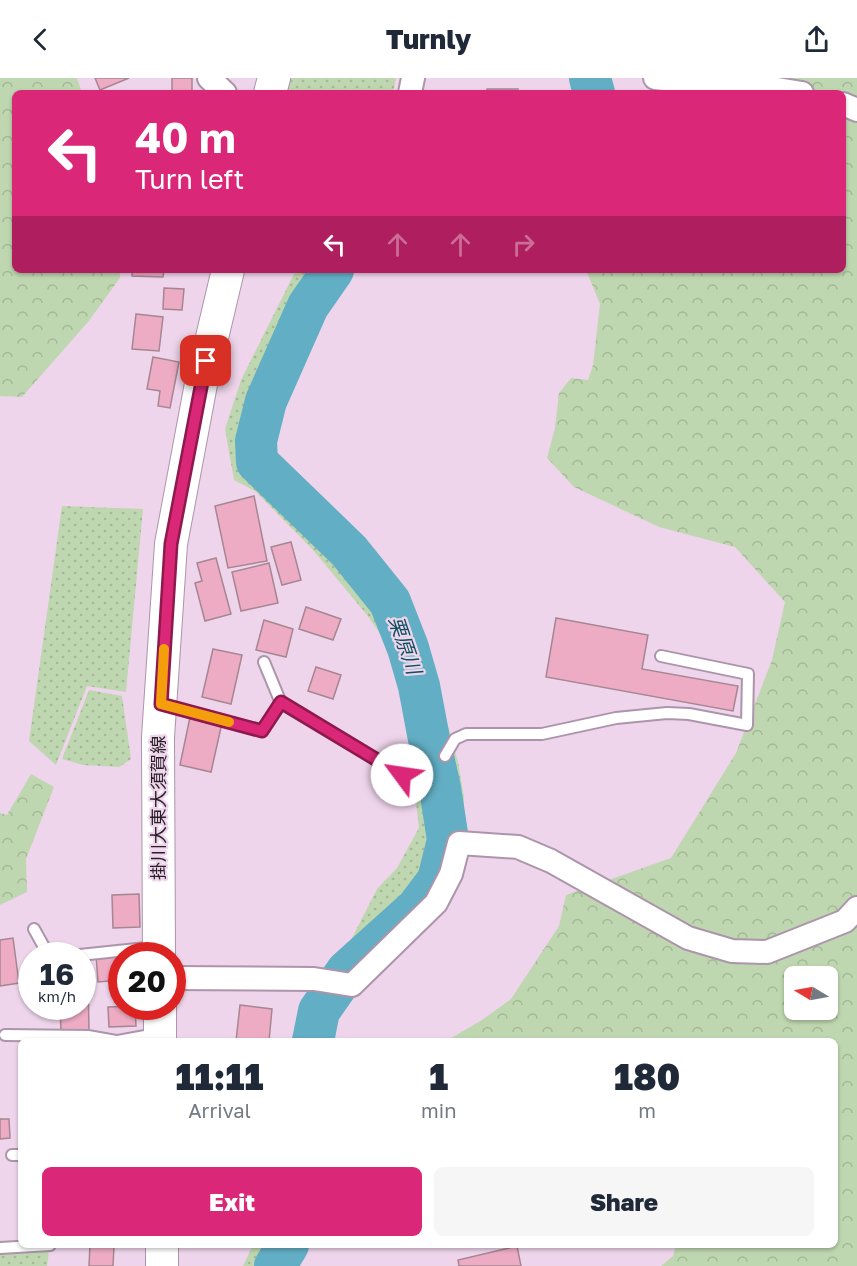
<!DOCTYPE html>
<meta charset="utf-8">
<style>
:root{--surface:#fff;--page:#f6f6f7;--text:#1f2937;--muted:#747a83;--accent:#db2777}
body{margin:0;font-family:"Golos Text","Noto Sans JP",sans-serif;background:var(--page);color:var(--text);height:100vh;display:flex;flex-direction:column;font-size:22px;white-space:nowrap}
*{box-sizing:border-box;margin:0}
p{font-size:20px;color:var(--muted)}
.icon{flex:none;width:33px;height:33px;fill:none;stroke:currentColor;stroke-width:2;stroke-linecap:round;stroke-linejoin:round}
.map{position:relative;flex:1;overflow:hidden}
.sheet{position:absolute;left:18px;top:960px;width:820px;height:210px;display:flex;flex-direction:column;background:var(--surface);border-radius:9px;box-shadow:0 2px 4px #0004}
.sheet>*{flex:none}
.hud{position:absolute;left:12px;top:12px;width:834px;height:183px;border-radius:9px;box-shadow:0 2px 4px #0004;background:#db2777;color:#fff;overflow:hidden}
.needle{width:39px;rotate:280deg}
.fabs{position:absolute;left:784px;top:888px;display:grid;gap:12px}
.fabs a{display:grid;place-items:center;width:54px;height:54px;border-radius:9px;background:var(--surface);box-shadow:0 2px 4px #0004;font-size:30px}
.speed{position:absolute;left:18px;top:864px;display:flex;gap:12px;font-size:30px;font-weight:700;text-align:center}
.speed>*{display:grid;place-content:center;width:78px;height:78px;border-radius:50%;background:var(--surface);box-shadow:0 2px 4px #0004;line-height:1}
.speed small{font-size:15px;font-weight:400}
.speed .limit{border:9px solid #d22;background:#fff;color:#111}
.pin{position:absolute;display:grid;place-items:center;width:51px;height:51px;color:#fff;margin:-26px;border-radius:12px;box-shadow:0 3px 9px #0006}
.me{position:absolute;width:66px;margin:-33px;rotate:301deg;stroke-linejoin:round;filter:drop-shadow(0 0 4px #0008)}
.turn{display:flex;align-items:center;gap:21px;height:126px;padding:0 24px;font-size:27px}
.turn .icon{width:78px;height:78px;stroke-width:2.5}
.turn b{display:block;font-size:42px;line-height:51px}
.lanes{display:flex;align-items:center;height:57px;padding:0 24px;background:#0003;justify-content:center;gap:30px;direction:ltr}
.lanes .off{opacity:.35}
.eta{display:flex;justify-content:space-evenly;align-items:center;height:102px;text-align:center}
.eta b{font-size:36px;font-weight:800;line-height:42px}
.primary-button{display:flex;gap:12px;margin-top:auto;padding:12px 24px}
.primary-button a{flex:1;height:69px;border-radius:9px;background:var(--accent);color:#fff;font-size:24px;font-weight:800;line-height:69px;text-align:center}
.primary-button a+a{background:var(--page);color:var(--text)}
header{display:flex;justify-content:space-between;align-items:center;height:78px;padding:0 24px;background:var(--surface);font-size:27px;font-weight:800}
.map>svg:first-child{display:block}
.grass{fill:url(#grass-dots)}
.forest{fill:url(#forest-crowns);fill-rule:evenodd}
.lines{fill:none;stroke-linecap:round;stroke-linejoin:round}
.river{stroke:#62aec4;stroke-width:42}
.building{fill:#edacc4;stroke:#a58691;stroke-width:1.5}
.service-casing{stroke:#ac95aa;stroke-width:14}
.minor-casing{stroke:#ac95aa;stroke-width:26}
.secondary-casing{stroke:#ac95aa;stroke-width:34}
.service{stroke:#fff;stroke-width:10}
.minor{stroke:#fff;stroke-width:22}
.secondary{stroke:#fff;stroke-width:32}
.route-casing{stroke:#8e194d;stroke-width:15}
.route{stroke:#db2777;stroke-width:10}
.slow{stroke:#f59e0b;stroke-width:10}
.labels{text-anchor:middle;stroke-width:4.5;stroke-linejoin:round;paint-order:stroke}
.street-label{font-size:18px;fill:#271e26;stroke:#eed5eb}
.water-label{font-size:20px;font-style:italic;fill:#0f5061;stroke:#eed5eb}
</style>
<header><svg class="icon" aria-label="back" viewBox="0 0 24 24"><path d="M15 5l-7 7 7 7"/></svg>Turnly<svg class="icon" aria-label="share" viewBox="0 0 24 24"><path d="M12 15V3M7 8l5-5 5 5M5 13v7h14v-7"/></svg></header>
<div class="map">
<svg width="857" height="1188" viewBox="0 0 857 1188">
<defs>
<pattern id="grass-dots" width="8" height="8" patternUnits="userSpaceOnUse" patternTransform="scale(1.5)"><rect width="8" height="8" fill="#bfd7b0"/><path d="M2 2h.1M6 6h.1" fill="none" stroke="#a4b897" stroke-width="1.8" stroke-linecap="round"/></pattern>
<pattern id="forest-crowns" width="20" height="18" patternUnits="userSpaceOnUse" patternTransform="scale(1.5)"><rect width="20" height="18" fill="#bfd7b0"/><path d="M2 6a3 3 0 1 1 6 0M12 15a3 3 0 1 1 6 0" fill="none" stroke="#a4b897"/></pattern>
</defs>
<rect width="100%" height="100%" fill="#eed5eb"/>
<!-- grass -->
<path class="grass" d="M 287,0 L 396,0 L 393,15 L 284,15 Z
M 296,192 L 352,192 L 330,216 L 294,301 L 272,359 L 276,383 L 310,424 L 373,484 L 415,557 L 444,634 L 458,684 L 464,719 L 463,763 L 440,816 L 352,897 L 333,891 L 353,858 L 377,811 L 397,790 L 419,750 L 416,724 L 425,697 L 406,611 L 392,573 L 367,537 L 313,472 L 255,413 L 234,402 L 225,351 L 241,302 Z
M 62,428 L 143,431 L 126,614 L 87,608 L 56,687 L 29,663 Z
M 89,612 L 122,618 L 131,681 L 119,689 L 83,687 L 62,681 Z
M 322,911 L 340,918 L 325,963 L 291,963 L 293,956 Z
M 27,1167 L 50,1167 L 47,1188 L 0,1188 L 0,1173 L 5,1175 Z
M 253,1167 L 299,1167 L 289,1188 L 243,1188 Z"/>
<!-- forest -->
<path class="forest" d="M 0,0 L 77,0 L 82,15 L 15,15 L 15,192 L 120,192 L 120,200 L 88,244 L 22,319 L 0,318 Z
M 656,0 L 857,0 L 857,28 L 843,23 L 843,15 L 820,15 L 740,2 Z
M 843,38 L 857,43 L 857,1188 L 661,1188 L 673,1178 L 676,1167 L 836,1167 L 836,963 L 446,963 L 482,942 L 511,921 L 559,848 L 566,817 L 671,780 L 736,675 L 772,582 L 785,524 L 735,469 L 659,449 L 574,409 L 547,380 L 555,350 L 559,315 L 571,300 L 588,302 L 593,287 L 600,226 L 586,192 L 843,192 ZM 795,898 L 828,898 L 828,932 L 795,932 Z
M 31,696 L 54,709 L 26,781 L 27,814 L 0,827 L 0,735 L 7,737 Z"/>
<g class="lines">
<!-- river -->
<path class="river" d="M 590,0 L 594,15
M 313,963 L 319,933 L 347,893 L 417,830 L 438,802 L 448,762 L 440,710 L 429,661 L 419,608 L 408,570 L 390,524 L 349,473 L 257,384 L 256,363 L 266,323 L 308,228 L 333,192
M 275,1188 L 288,1167"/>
</g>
<!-- building -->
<path class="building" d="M 95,0 L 129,0 L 100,12 Z
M 172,0 L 192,0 L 192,15 L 172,15 Z
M 487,11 L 518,11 L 518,15 L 487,15 Z
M 132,192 L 164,192 L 163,199 L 132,198 Z
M 164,210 L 184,211 L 182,232 L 163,231 Z
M 136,236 L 163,239 L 159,273 L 132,271 Z
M 153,279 L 179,284 L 170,330 L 158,328 L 160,313 L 147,311 Z
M 254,418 L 267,483 L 228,490 L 215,428 Z
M 291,464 L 301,502 L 282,507 L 271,469 Z
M 216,480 L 231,536 L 205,543 L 195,505 L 202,503 L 197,485 Z
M 269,485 L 278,525 L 241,533 L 232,494 Z
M 306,529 L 341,541 L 333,562 L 299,551 Z
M 556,540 L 648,557 L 642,591 L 738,608 L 733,633 L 546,599 Z
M 264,542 L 293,551 L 286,579 L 256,572 Z
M 213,571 L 242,577 L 231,626 L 202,619 Z
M 316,589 L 341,597 L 333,621 L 308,613 Z
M 190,639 L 222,645 L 211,694 L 180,687 Z
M 139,816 L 140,849 L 113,850 L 112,817 Z
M 13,860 L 19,905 L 0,908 L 0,862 Z
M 127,875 L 127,878 L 122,878 L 122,902 L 98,904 L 96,877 Z
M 88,896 L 89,954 L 61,955 L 60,928 L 82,928 L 82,897 Z
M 240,927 L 272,931 L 269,963 L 236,963 Z
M 135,928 L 136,948 L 109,949 L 108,929 Z
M 0,1041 L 9,1041 L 10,1060 L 0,1061 Z
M 90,1167 L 114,1168 L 113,1188 L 89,1188 Z
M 517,1168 L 521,1188 L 459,1188 L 458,1182 Z"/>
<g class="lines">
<!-- service casing -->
<g class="service-casing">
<path id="service" d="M 281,625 L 402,697
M 164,627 L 262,653 L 281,625 L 264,584
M 445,678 L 455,661 L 466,656 L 542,656 L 616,640 L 667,635 L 689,636 L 747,647 L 748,596 L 661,578
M 34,851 L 49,878
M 70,878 L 156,869
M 5,957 L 88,958 L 116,963
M 118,963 L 156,956
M 12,1077 L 21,1077
M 0,1170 L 50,1167"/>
</g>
<!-- minor casing -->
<g class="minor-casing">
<path id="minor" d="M 209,0 L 225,15
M 655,0 L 700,5 L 739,5 L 802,15
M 410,15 L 413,0
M 843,26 L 857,32
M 172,900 L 314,901 L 352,907 L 436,825 L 451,796 L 459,765 L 518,769 L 551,783 L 688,860 L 732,873 L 767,874 L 845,843 L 857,830"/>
</g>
<!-- secondary casing -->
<g class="secondary-casing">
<path id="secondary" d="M 270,15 L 274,0
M 159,878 L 158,659 L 171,466 L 201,306 L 228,192
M 160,928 L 160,963
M 162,1167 L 162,1188"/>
</g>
<!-- service -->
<use href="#service" class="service"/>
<!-- minor -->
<use href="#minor" class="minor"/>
<!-- secondary -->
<use href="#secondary" class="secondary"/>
</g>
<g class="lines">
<!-- route casing -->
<g class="route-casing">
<path id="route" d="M 206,283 L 171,466 L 161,626 L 262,653 L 281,624 L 402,697"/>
</g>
<!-- route -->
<use href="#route" class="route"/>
<!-- slow -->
<path class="slow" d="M 164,571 L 161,626 L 229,644"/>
</g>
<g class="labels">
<!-- street labels -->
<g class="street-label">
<text transform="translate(159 730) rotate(-90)" y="6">掛川大東大須賀線</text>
</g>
<!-- water labels -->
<g class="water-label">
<text transform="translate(405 567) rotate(71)" y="7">栗原川</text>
</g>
</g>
</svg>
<div class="fabs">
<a><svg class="needle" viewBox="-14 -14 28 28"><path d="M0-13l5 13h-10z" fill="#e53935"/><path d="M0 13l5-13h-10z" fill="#747a83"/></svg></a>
</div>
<div class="speed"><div>16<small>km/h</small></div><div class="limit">20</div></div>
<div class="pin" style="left:206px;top:283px;background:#d93025"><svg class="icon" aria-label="arrive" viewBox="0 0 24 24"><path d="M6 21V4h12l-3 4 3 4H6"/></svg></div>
<svg class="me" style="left:402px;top:697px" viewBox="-20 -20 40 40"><circle r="19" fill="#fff"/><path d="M0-13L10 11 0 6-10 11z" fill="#db2777"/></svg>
<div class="hud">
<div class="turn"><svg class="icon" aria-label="left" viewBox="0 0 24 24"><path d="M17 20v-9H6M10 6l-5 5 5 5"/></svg><div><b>40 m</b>Turn left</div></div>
<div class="lanes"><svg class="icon" aria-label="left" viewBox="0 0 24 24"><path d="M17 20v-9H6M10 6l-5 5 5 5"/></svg><svg class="icon off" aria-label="ahead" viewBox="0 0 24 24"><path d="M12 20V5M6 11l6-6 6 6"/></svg><svg class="icon off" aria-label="ahead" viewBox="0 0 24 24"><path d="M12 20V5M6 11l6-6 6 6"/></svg><svg class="icon off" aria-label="right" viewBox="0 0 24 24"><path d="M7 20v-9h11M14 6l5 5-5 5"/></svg></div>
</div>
<section class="sheet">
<div class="eta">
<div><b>11:11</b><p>Arrival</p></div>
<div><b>1</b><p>min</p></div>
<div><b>180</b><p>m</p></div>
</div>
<div class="primary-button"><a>Exit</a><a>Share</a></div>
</section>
</div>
